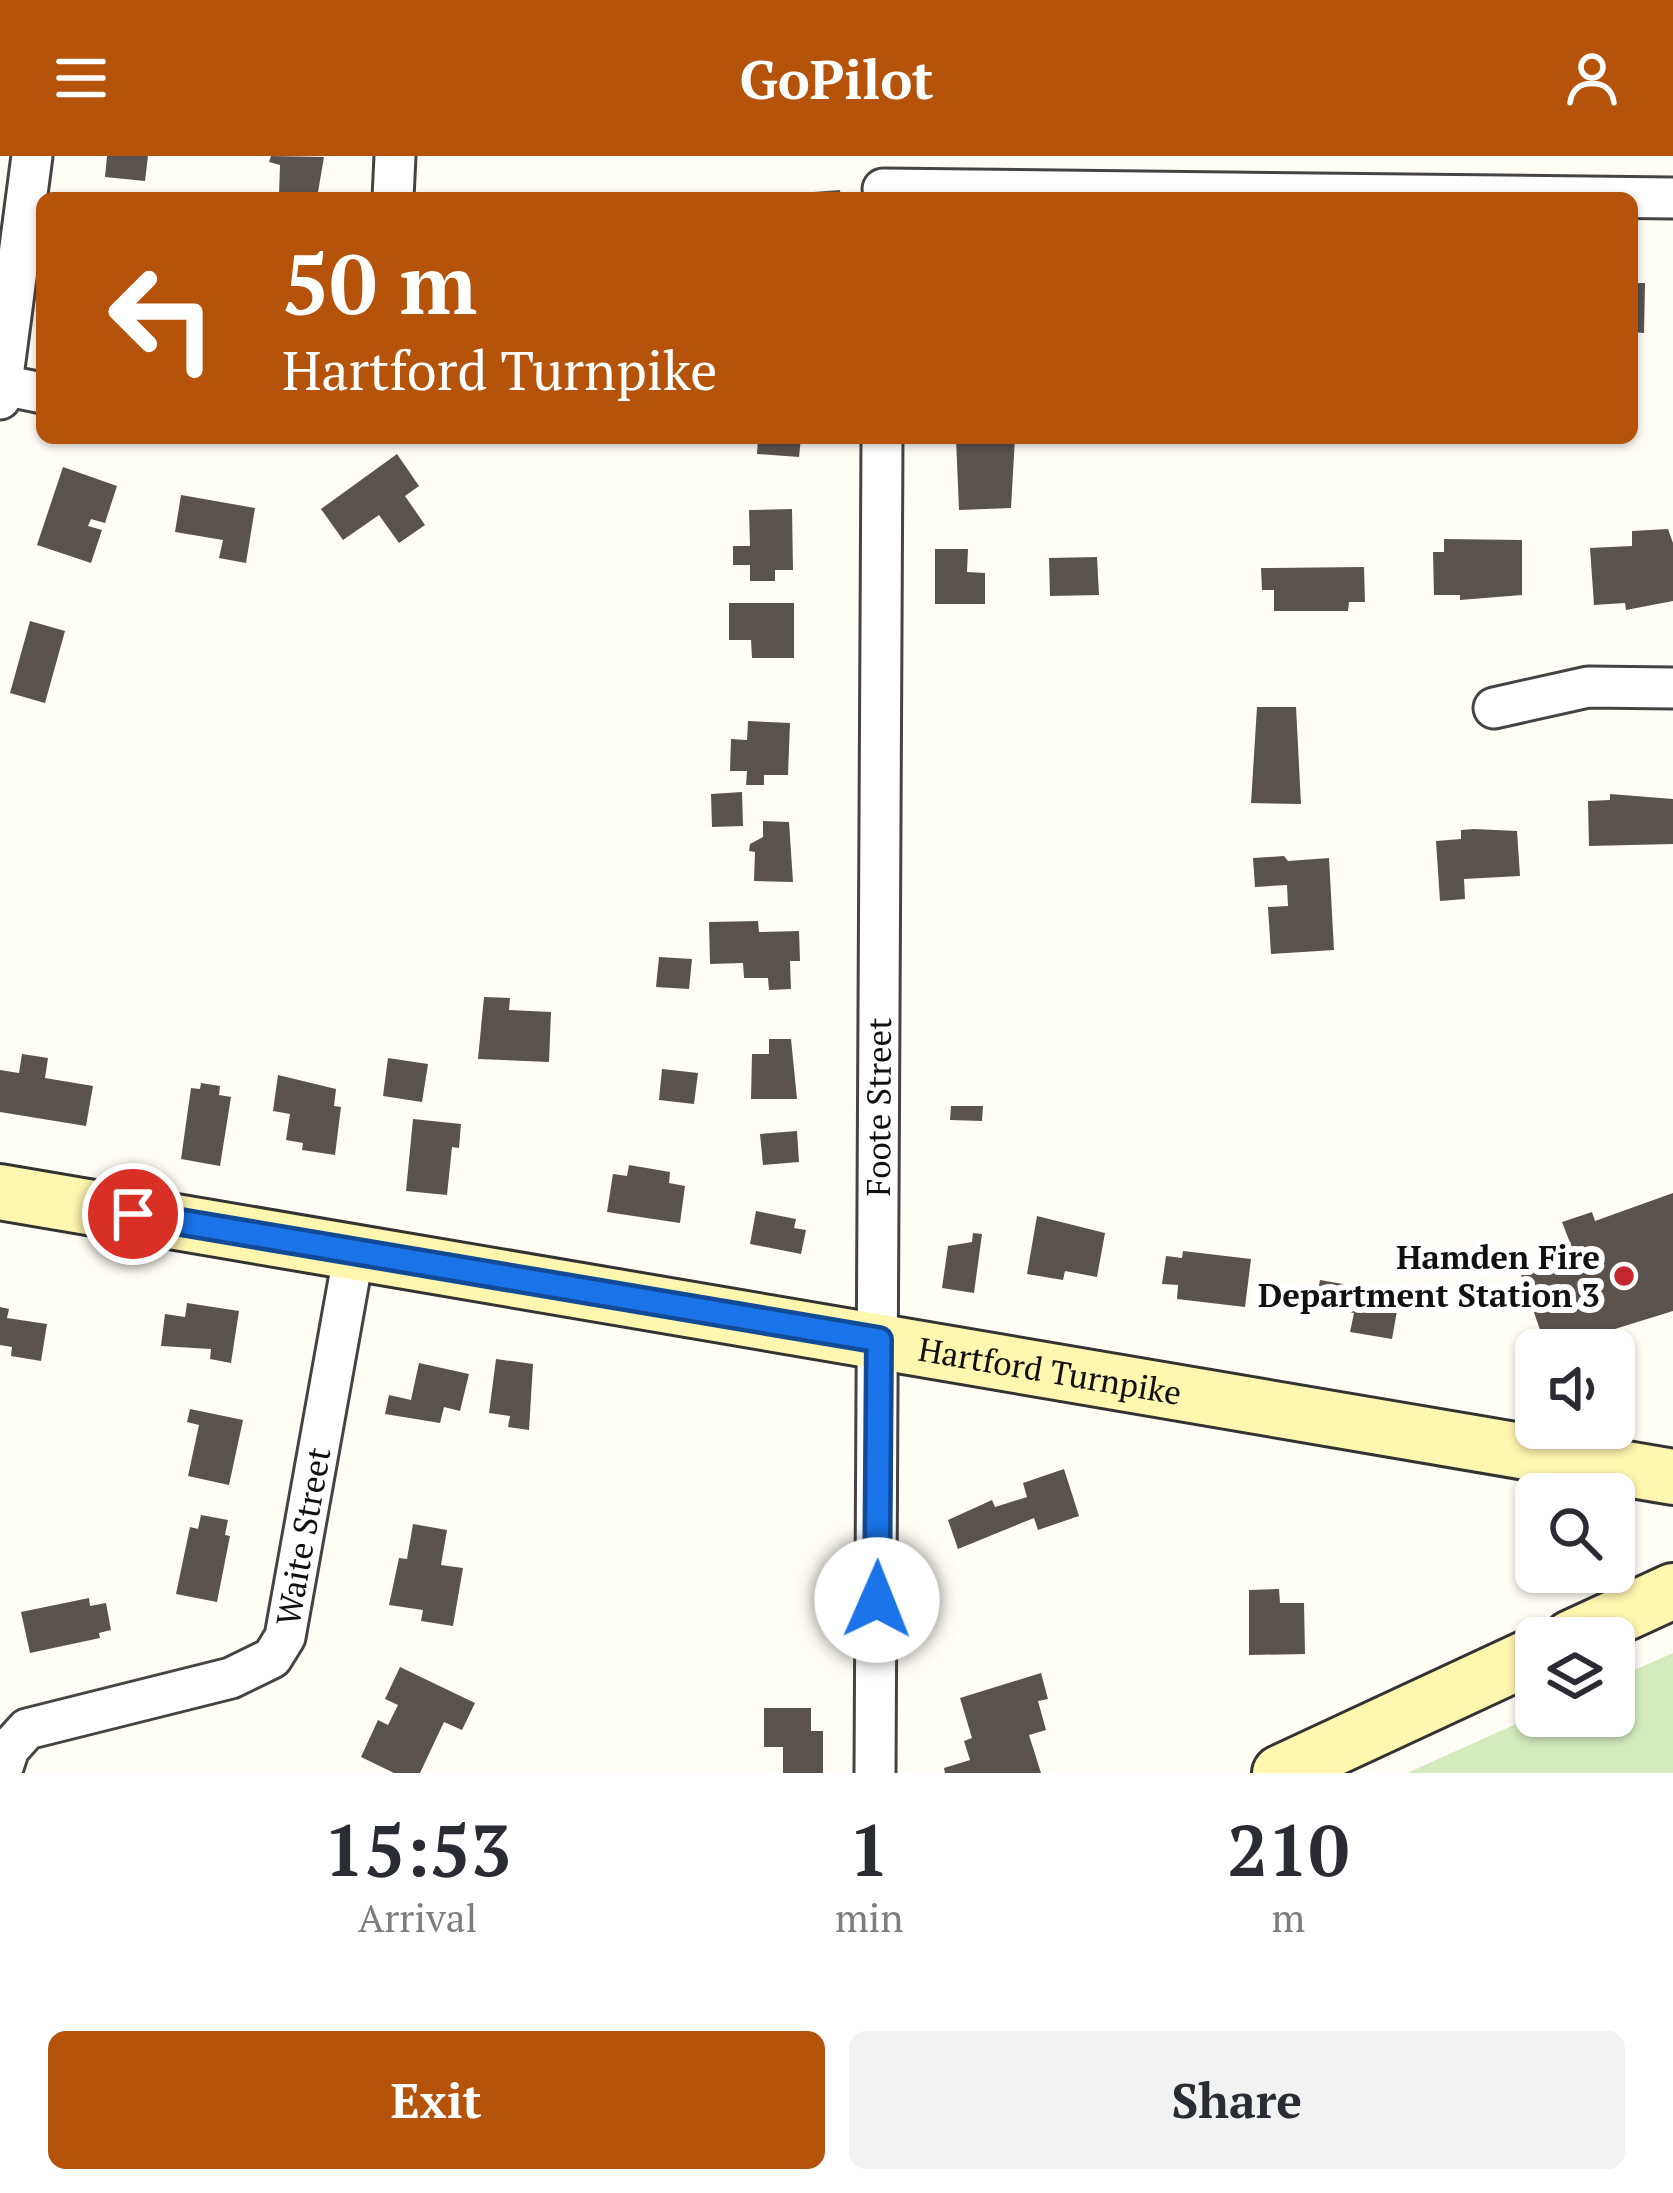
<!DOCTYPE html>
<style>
:root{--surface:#fff;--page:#f2f2f3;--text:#2b2b33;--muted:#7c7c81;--accent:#b45309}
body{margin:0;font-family:"PT Serif",serif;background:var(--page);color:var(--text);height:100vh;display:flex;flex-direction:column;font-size:45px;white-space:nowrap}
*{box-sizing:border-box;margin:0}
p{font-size:39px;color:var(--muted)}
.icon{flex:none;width:66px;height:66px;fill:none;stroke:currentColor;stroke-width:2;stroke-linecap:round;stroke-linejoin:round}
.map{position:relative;height:1617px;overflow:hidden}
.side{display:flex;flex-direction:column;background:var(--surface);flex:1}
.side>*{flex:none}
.hud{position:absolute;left:36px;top:36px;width:1602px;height:252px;border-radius:18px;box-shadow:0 3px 9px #0004;background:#b45309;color:#fff;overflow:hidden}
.fabs{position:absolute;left:1515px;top:1173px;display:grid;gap:24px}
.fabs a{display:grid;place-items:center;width:120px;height:120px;border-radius:18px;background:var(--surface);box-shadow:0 3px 9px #0004;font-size:60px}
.pin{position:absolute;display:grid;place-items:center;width:102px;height:102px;color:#fff;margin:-51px;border:6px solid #fff;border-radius:50%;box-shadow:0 3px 12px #0007}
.me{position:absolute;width:132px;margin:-66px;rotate:1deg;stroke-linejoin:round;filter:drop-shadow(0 0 9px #0008)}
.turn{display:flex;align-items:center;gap:42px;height:252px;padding:0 48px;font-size:54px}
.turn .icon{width:156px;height:156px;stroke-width:2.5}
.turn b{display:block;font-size:84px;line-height:102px}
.eta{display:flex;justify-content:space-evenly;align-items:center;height:204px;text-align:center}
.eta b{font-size:72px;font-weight:600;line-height:84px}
.action{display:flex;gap:24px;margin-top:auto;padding:24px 48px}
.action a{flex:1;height:138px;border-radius:18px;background:var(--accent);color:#fff;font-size:48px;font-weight:600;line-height:138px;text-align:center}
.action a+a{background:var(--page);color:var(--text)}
header{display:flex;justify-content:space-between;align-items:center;height:156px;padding:0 48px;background:var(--accent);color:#fff;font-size:54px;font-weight:600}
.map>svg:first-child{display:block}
.green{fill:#d5ebbd}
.building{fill:#5a524d}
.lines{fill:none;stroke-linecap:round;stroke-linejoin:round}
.street-casing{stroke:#444;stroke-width:45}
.secondary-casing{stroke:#333;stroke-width:60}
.street{stroke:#fff;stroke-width:39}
.secondary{stroke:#fff6b0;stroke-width:54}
.route-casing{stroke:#114b97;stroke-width:30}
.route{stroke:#1a73e8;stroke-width:21}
.poi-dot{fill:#c4262e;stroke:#fff;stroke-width:4.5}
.labels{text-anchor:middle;stroke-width:12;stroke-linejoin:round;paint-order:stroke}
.street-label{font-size:33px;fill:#111;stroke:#fff}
.poi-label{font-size:33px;font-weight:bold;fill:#111;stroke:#fff;text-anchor:end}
</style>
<header><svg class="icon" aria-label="menu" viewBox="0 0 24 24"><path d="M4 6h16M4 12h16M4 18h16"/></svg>GoPilot<svg class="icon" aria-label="person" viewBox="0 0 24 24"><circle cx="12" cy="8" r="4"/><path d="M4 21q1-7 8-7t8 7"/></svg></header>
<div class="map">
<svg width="1673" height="1617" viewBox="0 0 1673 1617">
<rect width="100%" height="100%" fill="#fffdf5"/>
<!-- green -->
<path class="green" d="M 1673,1497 L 1673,1617 L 1407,1617 L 1536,1559 L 1614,1560 L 1614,1523 Z"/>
<!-- building -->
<path class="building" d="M 107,0 L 148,0 L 145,25 L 105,21 Z
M 271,0 L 324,1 L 317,42 L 279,39 L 280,9 L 269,6 Z
M 840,34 L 841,42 L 774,42 L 774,39 Z
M 1632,127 L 1645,127 L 1644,177 L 1632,176 Z
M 758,282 L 801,282 L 799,301 L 757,298 Z
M 956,282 L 1015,282 L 1011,352 L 959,354 Z
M 397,298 L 419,330 L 405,340 L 425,369 L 399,387 L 379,359 L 343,384 L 321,353 Z
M 63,311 L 117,330 L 105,367 L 91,363 L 88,370 L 102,374 L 91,407 L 37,389 Z
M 181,339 L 255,352 L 246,407 L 219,402 L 223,384 L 175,376 Z
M 792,353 L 793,414 L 775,414 L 775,425 L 750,425 L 750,409 L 733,409 L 733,390 L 750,390 L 749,354 Z
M 1668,373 L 1673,387 L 1673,445 L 1626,454 L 1625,447 L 1594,449 L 1590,392 L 1632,390 L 1632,375 Z
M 1444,383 L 1522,384 L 1522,439 L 1460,444 L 1460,439 L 1434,439 L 1433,396 L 1444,396 Z
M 935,393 L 968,393 L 967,416 L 985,417 L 985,448 L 935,448 Z
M 1097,401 L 1099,439 L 1050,440 L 1049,402 Z
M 1364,411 L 1365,446 L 1349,446 L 1348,455 L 1274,455 L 1274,434 L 1262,434 L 1261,412 Z
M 729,447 L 794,447 L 794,502 L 752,502 L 751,484 L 729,484 Z
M 30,465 L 65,475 L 45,547 L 10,537 Z
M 1257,551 L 1296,551 L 1301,648 L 1251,647 Z
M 748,565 L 790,567 L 788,619 L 764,619 L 764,629 L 746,629 L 747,615 L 730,615 L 731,583 L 747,584 Z
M 742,636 L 743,670 L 712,671 L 711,638 Z
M 1610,638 L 1673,643 L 1673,688 L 1589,690 L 1588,645 L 1610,644 Z
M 763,665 L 789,666 L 793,726 L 754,725 L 755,696 L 749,695 L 750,688 L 763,681 Z
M 1474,673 L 1517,675 L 1520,720 L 1464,723 L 1465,743 L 1440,745 L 1436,685 L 1461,683 L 1461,674 Z
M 1284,700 L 1288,705 L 1329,702 L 1334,794 L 1271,798 L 1268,751 L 1288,750 L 1287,729 L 1255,731 L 1253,702 Z
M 758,765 L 759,776 L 799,775 L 800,805 L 790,805 L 791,833 L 769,834 L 768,822 L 744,822 L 743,807 L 710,808 L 709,766 Z
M 659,801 L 692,803 L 689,833 L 656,831 Z
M 484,841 L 510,842 L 509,854 L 551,856 L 549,906 L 478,903 Z
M 769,883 L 791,883 L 797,943 L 751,943 L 752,898 L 769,898 Z
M 22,898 L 48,902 L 45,922 L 93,930 L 86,970 L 0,956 L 0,914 L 19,917 Z
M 388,902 L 428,908 L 422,946 L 383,940 Z
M 662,913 L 698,917 L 694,948 L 659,944 Z
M 278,919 L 336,933 L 334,950 L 341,951 L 335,999 L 302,994 L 303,987 L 286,984 L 290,958 L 273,955 Z
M 201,927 L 220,930 L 219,939 L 231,941 L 220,1010 L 181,1003 L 191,932 L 200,933 Z
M 951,950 L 983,950 L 982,965 L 950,964 Z
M 413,963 L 461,968 L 459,992 L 452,991 L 447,1039 L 406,1035 Z
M 797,975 L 799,1006 L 763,1009 L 760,978 Z
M 629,1009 L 670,1016 L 669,1027 L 685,1030 L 680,1067 L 607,1056 L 613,1018 L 627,1020 Z
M 1673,1037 L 1673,1155 L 1547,1194 L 1520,1116 L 1574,1097 L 1562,1066 L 1592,1056 L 1595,1065 Z
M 756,1055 L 796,1063 L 794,1072 L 806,1074 L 801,1098 L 750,1088 Z
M 1037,1060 L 1105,1077 L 1097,1121 L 1065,1115 L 1063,1124 L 1027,1118 Z
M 973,1077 L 982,1078 L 974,1137 L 942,1132 L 948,1090 L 972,1086 Z
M 1183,1095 L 1251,1103 L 1245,1151 L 1177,1143 L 1178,1129 L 1162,1128 L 1166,1100 L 1182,1102 Z
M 1320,1124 L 1400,1138 L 1392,1183 L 1350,1176 L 1354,1157 L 1315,1150 Z
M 187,1147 L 239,1155 L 231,1207 L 210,1203 L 211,1193 L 161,1190 L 165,1158 L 185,1161 Z
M 0,1151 L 9,1153 L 7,1162 L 47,1168 L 41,1205 L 11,1200 L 12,1191 L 0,1189 Z
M 496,1203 L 533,1208 L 529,1274 L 508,1271 L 510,1260 L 489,1257 Z
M 419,1207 L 469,1218 L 460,1255 L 444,1251 L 440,1267 L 385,1258 L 389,1239 L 411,1244 Z
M 190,1253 L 243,1264 L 229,1329 L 188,1320 L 199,1269 L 187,1266 Z
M 1064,1313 L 1079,1360 L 1038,1374 L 1034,1362 L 958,1393 L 948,1364 L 992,1344 L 995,1351 L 1027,1341 L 1023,1327 Z
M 201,1359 L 228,1364 L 225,1379 L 230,1380 L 217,1446 L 176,1438 L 190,1371 L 198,1373 Z
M 413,1368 L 447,1374 L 441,1409 L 463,1412 L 453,1470 L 421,1465 L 423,1454 L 389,1449 L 399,1402 L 407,1403 Z
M 1279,1433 L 1280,1447 L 1304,1447 L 1305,1498 L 1249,1499 L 1249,1434 Z
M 89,1442 L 90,1450 L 106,1447 L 111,1474 L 99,1477 L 100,1482 L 30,1497 L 21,1456 Z
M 400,1511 L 475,1547 L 462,1574 L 444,1566 L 420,1617 L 394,1617 L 361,1601 L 378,1564 L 388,1569 L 398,1549 L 385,1543 Z
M 1041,1517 L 1048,1543 L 1038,1545 L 1046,1574 L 1029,1579 L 1041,1617 L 945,1617 L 944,1612 L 970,1604 L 964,1585 L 972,1582 L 960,1542 Z
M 764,1552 L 811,1552 L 811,1575 L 823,1575 L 823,1617 L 783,1617 L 783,1591 L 764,1591 Z"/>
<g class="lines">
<!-- street casing -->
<g class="street-casing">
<g id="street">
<path d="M 883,33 L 1673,42"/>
<path d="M 393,42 L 395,0"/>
<path d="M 3,229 L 42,237"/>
<path d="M 0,243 L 32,0"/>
<path d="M 1494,552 L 1588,531 L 1673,532"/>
<path id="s1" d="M 1,1617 L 9,1593 L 27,1573 L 231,1522 L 272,1502 L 285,1481 L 354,1096"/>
<path id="s2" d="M 875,1617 L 882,282"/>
</g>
</g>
<!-- secondary casing -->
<g class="secondary-casing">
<g id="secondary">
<path id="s3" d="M 0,1036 L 1673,1321"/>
<path d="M 1571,1482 L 1673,1435"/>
<path d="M 1280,1617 L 1536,1498"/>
</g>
</g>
<!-- street -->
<use href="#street" class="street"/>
<!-- secondary -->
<use href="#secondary" class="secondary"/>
</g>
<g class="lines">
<!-- route casing -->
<g class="route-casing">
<path id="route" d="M 133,1058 L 879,1184 L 877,1444"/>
</g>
<!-- route -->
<use href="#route" class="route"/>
</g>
<!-- markers -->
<circle class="poi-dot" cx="1624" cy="1120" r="12"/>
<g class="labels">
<!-- street labels -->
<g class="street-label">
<text dy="12" stroke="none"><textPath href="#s2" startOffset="666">Foote Street</textPath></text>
<text dy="12" stroke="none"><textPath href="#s3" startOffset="1065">Hartford Turnpike</textPath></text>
<text dy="12" stroke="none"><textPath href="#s1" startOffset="435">Waite Street</textPath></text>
</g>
<!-- poi labels -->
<g class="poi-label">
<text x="1600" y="1113">Hamden Fire<tspan x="1600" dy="38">Department Station 3</tspan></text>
</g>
</g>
</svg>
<div class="fabs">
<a><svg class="icon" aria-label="sound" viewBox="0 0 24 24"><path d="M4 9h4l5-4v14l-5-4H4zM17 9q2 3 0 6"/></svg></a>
<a><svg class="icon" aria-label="search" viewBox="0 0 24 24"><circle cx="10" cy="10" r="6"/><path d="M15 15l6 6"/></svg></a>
<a><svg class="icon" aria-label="layers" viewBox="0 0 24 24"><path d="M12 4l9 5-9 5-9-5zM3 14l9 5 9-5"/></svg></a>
</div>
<div class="pin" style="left:133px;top:1058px;background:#d93025"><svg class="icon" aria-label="arrive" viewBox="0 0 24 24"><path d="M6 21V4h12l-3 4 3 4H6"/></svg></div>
<svg class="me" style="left:877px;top:1444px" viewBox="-20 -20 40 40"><circle r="19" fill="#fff"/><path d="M0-13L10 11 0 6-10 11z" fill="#1a73e8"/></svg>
<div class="hud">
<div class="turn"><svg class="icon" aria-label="left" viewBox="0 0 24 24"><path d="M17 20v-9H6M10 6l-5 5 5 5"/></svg><div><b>50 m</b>Hartford Turnpike</div></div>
</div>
</div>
<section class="side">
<div class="eta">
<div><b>15:53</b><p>Arrival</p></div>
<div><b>1</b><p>min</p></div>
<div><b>210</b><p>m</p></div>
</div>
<div class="action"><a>Exit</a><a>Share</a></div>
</section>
